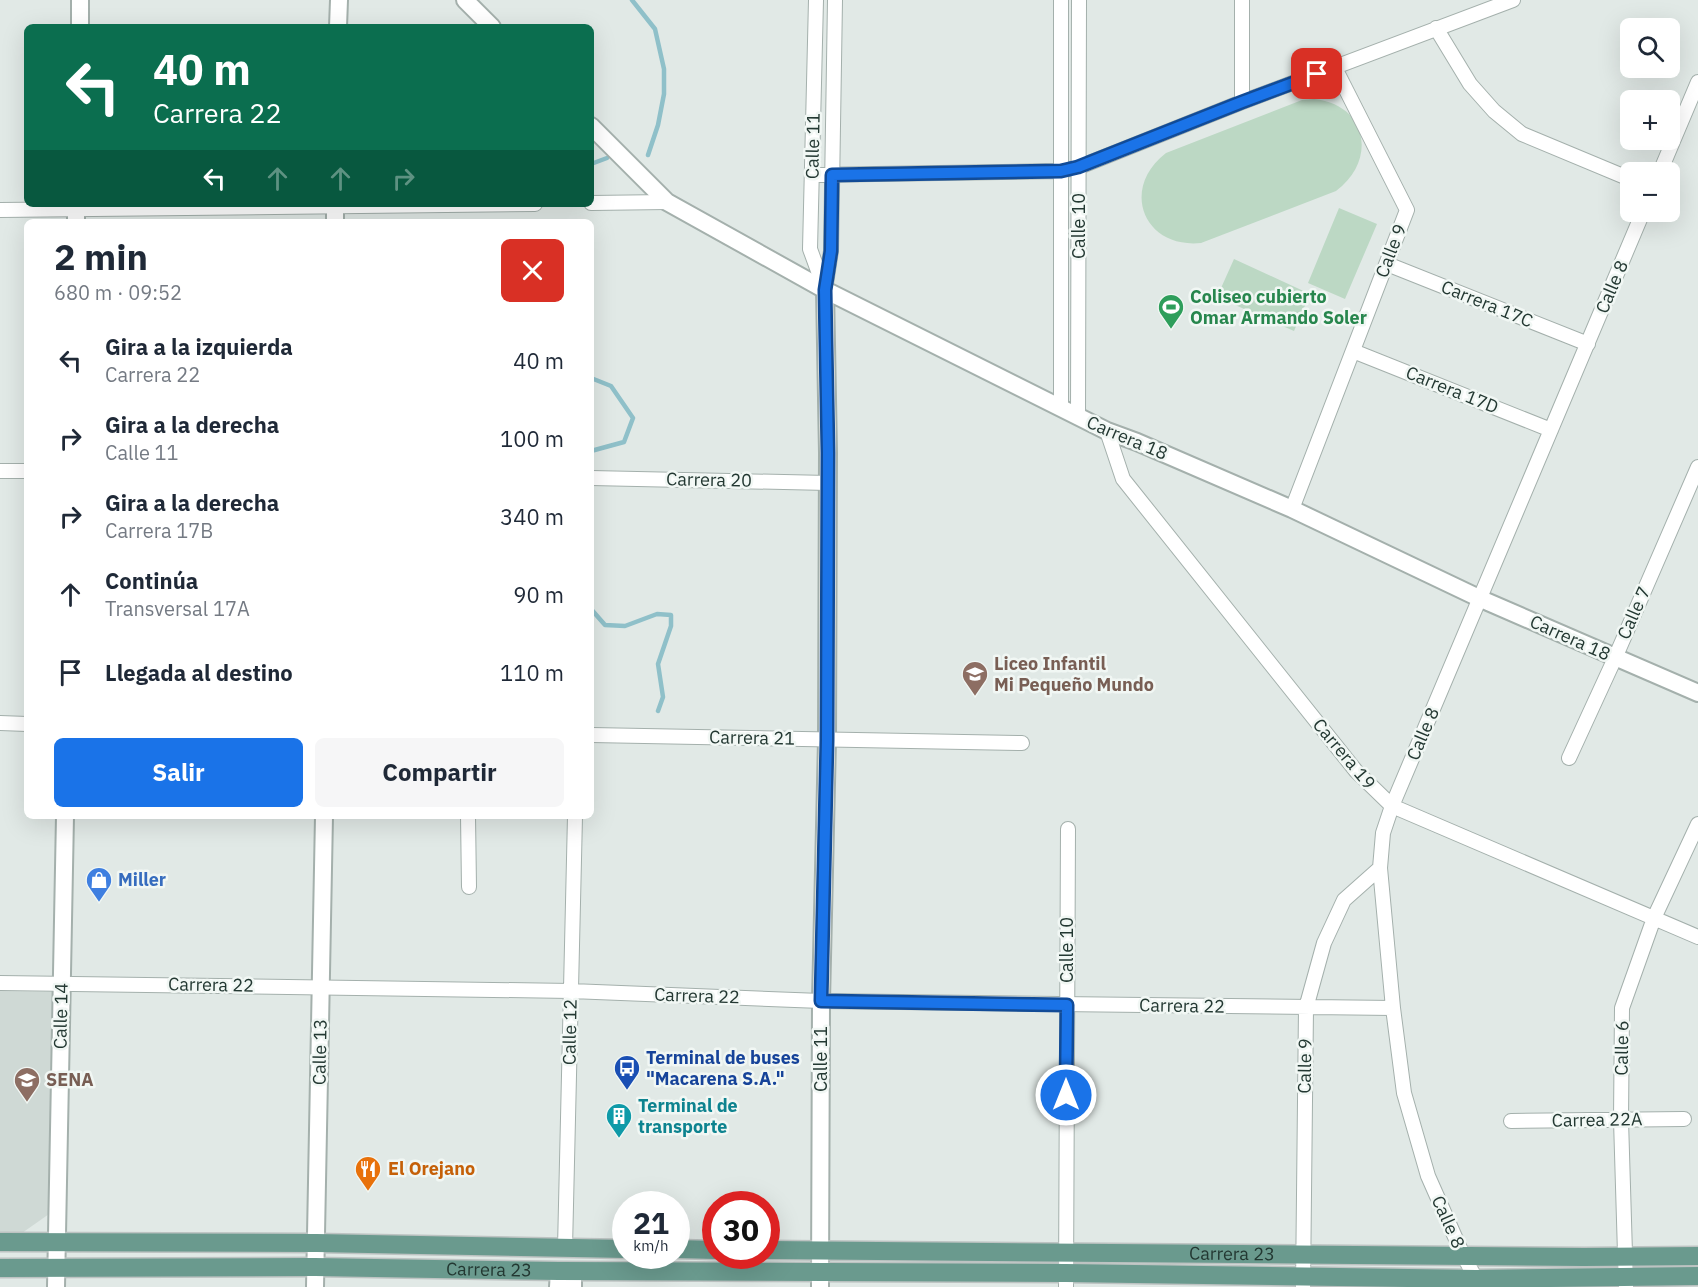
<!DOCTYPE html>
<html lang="es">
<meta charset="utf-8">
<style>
:root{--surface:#fff;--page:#f6f6f7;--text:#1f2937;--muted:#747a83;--accent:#1a73e8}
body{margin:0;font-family:"IBM Plex Sans",sans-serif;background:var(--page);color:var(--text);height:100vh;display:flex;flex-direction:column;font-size:22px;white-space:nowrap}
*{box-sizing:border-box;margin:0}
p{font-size:20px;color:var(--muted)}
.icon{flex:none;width:33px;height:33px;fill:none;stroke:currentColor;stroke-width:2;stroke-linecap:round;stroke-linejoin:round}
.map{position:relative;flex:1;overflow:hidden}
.panel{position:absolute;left:24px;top:219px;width:570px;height:600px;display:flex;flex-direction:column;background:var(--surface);border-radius:9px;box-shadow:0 6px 24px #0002}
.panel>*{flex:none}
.top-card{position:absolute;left:24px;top:24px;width:570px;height:183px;border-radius:9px;box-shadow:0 6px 24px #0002;background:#0b6e4f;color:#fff;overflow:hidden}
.buttons{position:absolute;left:1620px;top:18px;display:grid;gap:12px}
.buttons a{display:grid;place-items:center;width:60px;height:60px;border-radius:9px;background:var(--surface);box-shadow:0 6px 24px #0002;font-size:30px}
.speed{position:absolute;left:612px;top:1191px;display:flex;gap:12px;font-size:30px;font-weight:700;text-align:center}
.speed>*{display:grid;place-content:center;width:78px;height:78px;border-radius:50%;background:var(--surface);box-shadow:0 6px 24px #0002;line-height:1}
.speed small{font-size:15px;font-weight:400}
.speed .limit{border:9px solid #d22;background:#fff;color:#111}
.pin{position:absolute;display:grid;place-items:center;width:51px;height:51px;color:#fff;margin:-26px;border-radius:12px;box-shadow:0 3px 9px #0006}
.me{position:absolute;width:66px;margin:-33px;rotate:0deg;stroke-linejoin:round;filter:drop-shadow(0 0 4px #0008)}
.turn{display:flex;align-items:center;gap:21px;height:126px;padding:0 30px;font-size:27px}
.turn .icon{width:78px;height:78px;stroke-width:2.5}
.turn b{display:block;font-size:42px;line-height:51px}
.lanes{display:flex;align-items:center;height:57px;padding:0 30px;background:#0003;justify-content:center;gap:30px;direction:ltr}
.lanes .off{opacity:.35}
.round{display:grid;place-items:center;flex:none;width:63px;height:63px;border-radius:9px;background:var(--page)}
.overview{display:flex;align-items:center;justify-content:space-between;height:102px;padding:0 30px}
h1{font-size:36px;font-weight:700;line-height:45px}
.action{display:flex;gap:12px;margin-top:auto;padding:12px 30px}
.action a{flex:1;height:69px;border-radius:9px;background:var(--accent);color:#fff;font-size:24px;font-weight:700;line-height:69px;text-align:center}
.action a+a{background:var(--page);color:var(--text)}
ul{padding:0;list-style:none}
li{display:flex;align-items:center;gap:18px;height:78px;padding:0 30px}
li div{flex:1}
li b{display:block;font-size:22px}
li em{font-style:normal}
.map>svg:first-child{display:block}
.built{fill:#cfd9d5}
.green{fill:#bcd8c4}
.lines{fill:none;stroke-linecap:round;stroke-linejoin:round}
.stream{stroke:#8fc0c9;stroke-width:4.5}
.minor-casing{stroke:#a4b0ac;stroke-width:16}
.tertiary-casing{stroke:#a4b0ac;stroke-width:20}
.primary-casing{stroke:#bdc3c2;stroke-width:21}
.minor{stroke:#fff;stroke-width:14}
.tertiary{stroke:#fff;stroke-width:16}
.primary{stroke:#6a9a8e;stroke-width:18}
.route-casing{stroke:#114b97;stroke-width:15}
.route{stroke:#1a73e8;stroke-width:10}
.labels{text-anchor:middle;stroke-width:5;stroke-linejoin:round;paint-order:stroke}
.street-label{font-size:18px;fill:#233832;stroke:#f1f7f4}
.leisure-label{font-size:18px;font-weight:bold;fill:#27864d;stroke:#f1f7f4;text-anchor:start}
.education-label{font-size:18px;font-weight:bold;fill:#785e54;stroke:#f1f7f4;text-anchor:start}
.shop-label{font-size:18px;font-weight:bold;fill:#366cbe;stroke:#f1f7f4;text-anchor:start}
.transit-label{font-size:18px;font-weight:bold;fill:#164399;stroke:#f1f7f4;text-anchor:start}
.culture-label{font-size:18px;font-weight:bold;fill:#0d838f;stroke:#f1f7f4;text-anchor:start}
.food-label{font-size:18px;font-weight:bold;fill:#c56008;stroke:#f1f7f4;text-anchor:start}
</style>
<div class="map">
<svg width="1698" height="1287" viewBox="0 0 1698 1287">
<rect width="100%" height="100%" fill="#e1e9e6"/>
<!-- built -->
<path class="built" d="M 0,991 L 60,992 L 49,1214 L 22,1233 L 0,1232 Z"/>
<!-- green -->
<path class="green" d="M 1314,99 C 1367,104 1378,160 1336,191 L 1201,243 C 1143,249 1120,188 1166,153 L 1302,100 Z
M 1339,208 L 1377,224 L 1345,299 L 1308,283 Z
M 1234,259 L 1310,294 L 1294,331 L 1217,297 Z"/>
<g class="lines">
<!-- stream -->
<path class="stream" d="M 632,0 L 655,29 L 664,69 L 664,94 L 658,125 L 648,155
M 591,164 L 607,158
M 591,378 L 611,386 L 633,418 L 624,442 L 591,451
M 591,609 L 605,625 L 625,626 L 657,614 L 671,615 L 671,626 L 658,664 L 663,697 L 658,711"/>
<!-- minor casing -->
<g class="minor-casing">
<path id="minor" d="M 816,0 L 810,249 L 825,290
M 1436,28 L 1470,84 L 1494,111 L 1522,134 L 1630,179
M 1242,102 L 1242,0
M 1660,172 L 1698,82
M 812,175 L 1061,171 L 1079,167 L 1242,102 L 1513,0
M 591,203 L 667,202
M 0,210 L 535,204
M 1387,264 L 1588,344
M 825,290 L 831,251 L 835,0
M 1353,351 L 1551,430
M 1061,407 L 1061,0
M 1078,417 L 1079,0
M 1107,431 L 1123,479 L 1356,771 L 1392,806 L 1698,937
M 0,471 L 27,471
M 591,478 L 828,483
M 1292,509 L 1407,210 L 1335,68
M 0,723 L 27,724
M 591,735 L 1022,743
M 1569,758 L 1615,658 L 1698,467
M 468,816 L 469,887
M 0,983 L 571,991 L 821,1001 L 1393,1008
M 1511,1121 L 1684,1119
M 565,1248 L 575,816
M 1483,1284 L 1476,1279 L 1463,1255 L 1428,1176 L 1404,1093 L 1393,1008 L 1380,868 L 1383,833 L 1392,806 L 1643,212
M 1066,1287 L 1068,829
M 1303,1287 L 1306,1008 L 1324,943 L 1344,900 L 1380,868
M 1626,1287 L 1621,1120 L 1622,1008 L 1654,918 L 1698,824"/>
</g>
<!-- tertiary casing -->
<g class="tertiary-casing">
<path id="tertiary" d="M 465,0 L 492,27
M 80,27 L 80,0
M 338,27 L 339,0
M 591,126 L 667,202 L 825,290 L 1107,431 L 1137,442 L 1292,509 L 1481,599 L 1698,693
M 76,222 L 76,204
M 335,222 L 335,204
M 56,1287 L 65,816
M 315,1287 L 324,816
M 558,1287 L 559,1271
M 573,1287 L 573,1271
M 820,1287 L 821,1001 L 827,740 L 828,453 L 825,290"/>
</g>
<!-- primary casing -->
<g class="primary-casing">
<g id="primary">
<path d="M 0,1242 L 317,1243 L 626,1249"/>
<path d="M 676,1249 L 716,1250"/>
<path id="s1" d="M 766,1250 L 1584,1257 L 1698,1256"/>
<path id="s2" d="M 0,1268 L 315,1267 L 559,1271 L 1066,1273 L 1476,1279 L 1698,1276"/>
</g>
</g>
<!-- minor -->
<use href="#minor" class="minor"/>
<!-- tertiary -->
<use href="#tertiary" class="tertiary"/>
<!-- primary -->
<use href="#primary" class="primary"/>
</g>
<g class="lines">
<!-- route casing -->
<g class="route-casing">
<path id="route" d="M 1066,1095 L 1067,1005 L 821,1001 L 827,740 L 828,453 L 825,290 L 831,251 L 832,175 L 1061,171 L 1078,167 L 1242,102 L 1317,74"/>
</g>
<!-- route -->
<use href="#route" class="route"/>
</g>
<!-- icons -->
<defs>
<g id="stadium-pin" transform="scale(1.35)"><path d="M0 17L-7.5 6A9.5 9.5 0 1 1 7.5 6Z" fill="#2e9e5b" stroke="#f1f7f4"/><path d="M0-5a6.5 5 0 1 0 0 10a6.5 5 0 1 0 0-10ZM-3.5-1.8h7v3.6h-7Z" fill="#fff"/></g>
<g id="school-pin" transform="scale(1.35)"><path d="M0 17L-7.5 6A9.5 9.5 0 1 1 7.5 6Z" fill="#8d6e63" stroke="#f1f7f4"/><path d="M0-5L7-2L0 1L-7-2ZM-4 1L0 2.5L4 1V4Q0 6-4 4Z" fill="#fff"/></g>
<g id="shop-pin" transform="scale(1.35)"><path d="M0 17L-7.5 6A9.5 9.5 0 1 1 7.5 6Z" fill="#3f7fe0" stroke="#f1f7f4"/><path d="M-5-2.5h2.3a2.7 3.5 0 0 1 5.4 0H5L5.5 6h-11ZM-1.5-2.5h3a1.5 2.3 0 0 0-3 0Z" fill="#fff"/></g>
<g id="bus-pin" transform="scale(1.35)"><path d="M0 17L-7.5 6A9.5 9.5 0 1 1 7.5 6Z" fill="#1a4fb4" stroke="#f1f7f4"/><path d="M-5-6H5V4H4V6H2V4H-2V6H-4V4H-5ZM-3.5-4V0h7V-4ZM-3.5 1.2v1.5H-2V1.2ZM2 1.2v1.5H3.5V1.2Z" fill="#fff"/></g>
<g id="university-pin" transform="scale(1.35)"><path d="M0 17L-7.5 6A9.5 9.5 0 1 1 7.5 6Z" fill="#8d6e63" stroke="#f1f7f4"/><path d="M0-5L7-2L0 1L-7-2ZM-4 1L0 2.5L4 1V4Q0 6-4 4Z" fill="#fff"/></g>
<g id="building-pin" transform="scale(1.35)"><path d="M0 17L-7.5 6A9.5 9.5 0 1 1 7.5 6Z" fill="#0f9aa8" stroke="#f1f7f4"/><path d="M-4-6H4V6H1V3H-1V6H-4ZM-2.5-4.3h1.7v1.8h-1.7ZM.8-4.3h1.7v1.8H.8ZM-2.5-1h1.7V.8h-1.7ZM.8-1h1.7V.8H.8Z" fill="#fff"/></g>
<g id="restaurant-pin" transform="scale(1.35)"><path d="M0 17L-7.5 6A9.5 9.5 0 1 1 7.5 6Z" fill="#e8710a" stroke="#f1f7f4"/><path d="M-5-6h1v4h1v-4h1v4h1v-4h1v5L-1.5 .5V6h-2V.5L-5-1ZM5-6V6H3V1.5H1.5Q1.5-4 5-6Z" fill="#fff"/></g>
</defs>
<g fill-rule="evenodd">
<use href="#stadium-pin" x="1171" y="307"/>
<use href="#school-pin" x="975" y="674"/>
<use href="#shop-pin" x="99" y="880"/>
<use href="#bus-pin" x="627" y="1068"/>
<use href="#university-pin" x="27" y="1080"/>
<use href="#building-pin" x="619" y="1116"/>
<use href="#restaurant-pin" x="368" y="1169"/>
</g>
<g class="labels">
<!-- street labels -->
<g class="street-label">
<text transform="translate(813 146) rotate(-89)" y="6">Calle 11</text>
<text transform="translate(1079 226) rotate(-90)" y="6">Calle 10</text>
<text transform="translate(1391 251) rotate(-69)" y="6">Calle 9</text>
<text transform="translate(1612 287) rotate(-67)" y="6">Calle 8</text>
<text transform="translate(1487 304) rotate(22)" y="6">Carrera 17C</text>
<text transform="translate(1452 390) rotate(22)" y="6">Carrera 17D</text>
<text transform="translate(1127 438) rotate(23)" y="6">Carrera 18</text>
<text transform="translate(709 480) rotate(1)" y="6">Carrera 20</text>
<text transform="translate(1634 613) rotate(-66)" y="6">Calle 7</text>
<text transform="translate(1570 638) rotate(24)" y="6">Carrera 18</text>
<text transform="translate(1423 734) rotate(-67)" y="6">Calle 8</text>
<text transform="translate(752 738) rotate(1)" y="6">Carrera 21</text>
<text transform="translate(1344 754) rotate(50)" y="6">Carrera 19</text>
<text transform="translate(1067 950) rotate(-90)" y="6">Calle 10</text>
<text transform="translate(211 985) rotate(1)" y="6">Carrera 22</text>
<text transform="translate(697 996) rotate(2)" y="6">Carrera 22</text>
<text transform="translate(1182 1006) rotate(1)" y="6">Carrera 22</text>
<text transform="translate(61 1016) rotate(-89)" y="6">Calle 14</text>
<text transform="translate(570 1032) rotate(-89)" y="6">Calle 12</text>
<text transform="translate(1622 1048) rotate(-89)" y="6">Calle 6</text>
<text transform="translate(320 1052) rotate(-89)" y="6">Calle 13</text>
<text transform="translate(821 1059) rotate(-90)" y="6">Calle 11</text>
<text transform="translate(1305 1066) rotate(-89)" y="6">Calle 9</text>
<text transform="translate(1597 1120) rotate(-1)" y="6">Carrea 22A</text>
<text transform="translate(1448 1222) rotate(66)" y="6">Calle 8</text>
<text dy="6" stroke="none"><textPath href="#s1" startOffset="466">Carrera 23</textPath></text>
<text dy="6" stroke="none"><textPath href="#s2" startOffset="489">Carrera 23</textPath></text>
</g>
<!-- leisure labels -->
<g class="leisure-label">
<text x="1190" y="303">Coliseo cubierto<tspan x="1190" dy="21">Omar Armando Soler</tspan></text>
</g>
<!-- education labels -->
<g class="education-label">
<text x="994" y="670">Liceo Infantil<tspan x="994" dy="21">Mi Pequeño Mundo</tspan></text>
<text x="46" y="1086">SENA</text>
</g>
<!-- shop labels -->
<g class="shop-label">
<text x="118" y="886">Miller</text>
</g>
<!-- transit labels -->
<g class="transit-label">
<text x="646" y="1064">Terminal de buses<tspan x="646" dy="21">"Macarena S.A."</tspan></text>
</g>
<!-- culture labels -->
<g class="culture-label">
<text x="638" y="1112">Terminal de<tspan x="638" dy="21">transporte</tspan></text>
</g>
<!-- food labels -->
<g class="food-label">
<text x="388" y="1175">El Orejano</text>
</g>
</g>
</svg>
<div class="buttons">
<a><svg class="icon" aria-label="search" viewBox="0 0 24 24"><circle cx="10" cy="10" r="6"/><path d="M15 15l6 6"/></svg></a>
<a>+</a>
<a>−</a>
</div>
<div class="speed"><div>21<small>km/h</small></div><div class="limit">30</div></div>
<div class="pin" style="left:1317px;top:74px;background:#d93025"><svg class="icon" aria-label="arrive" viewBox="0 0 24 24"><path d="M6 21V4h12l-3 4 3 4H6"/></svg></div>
<svg class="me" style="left:1066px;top:1095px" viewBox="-20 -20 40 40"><circle r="17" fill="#1a73e8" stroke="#fff" stroke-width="3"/><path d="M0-11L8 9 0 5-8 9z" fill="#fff"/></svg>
<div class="top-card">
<div class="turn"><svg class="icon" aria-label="left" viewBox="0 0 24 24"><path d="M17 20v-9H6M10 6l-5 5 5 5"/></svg><div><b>40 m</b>Carrera 22</div></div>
<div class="lanes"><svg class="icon" aria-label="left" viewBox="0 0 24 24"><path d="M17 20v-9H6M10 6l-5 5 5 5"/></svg><svg class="icon off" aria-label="ahead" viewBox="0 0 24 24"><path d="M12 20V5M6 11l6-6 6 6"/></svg><svg class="icon off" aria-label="ahead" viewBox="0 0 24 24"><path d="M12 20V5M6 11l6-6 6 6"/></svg><svg class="icon off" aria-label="right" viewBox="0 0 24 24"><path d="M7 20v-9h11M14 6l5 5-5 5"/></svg></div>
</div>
<section class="panel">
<div class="overview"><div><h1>2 min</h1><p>680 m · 09:52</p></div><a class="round" style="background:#d93025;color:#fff"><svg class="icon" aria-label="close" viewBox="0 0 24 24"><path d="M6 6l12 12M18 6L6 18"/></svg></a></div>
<ul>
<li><svg class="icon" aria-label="left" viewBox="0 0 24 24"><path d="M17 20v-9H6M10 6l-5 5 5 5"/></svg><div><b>Gira a la izquierda</b><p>Carrera 22</p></div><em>40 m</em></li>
<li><svg class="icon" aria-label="right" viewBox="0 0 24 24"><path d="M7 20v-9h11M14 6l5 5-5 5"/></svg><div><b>Gira a la derecha</b><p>Calle 11</p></div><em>100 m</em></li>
<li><svg class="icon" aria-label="right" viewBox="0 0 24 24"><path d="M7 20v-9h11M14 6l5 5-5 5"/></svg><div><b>Gira a la derecha</b><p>Carrera 17B</p></div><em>340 m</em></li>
<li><svg class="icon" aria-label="ahead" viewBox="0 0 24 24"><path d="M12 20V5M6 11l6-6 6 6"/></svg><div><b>Continúa</b><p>Transversal 17A</p></div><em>90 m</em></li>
<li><svg class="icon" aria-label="arrive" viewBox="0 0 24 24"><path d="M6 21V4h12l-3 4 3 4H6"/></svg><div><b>Llegada al destino</b></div><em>110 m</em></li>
</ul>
<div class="action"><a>Salir</a><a>Compartir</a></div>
</section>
</div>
